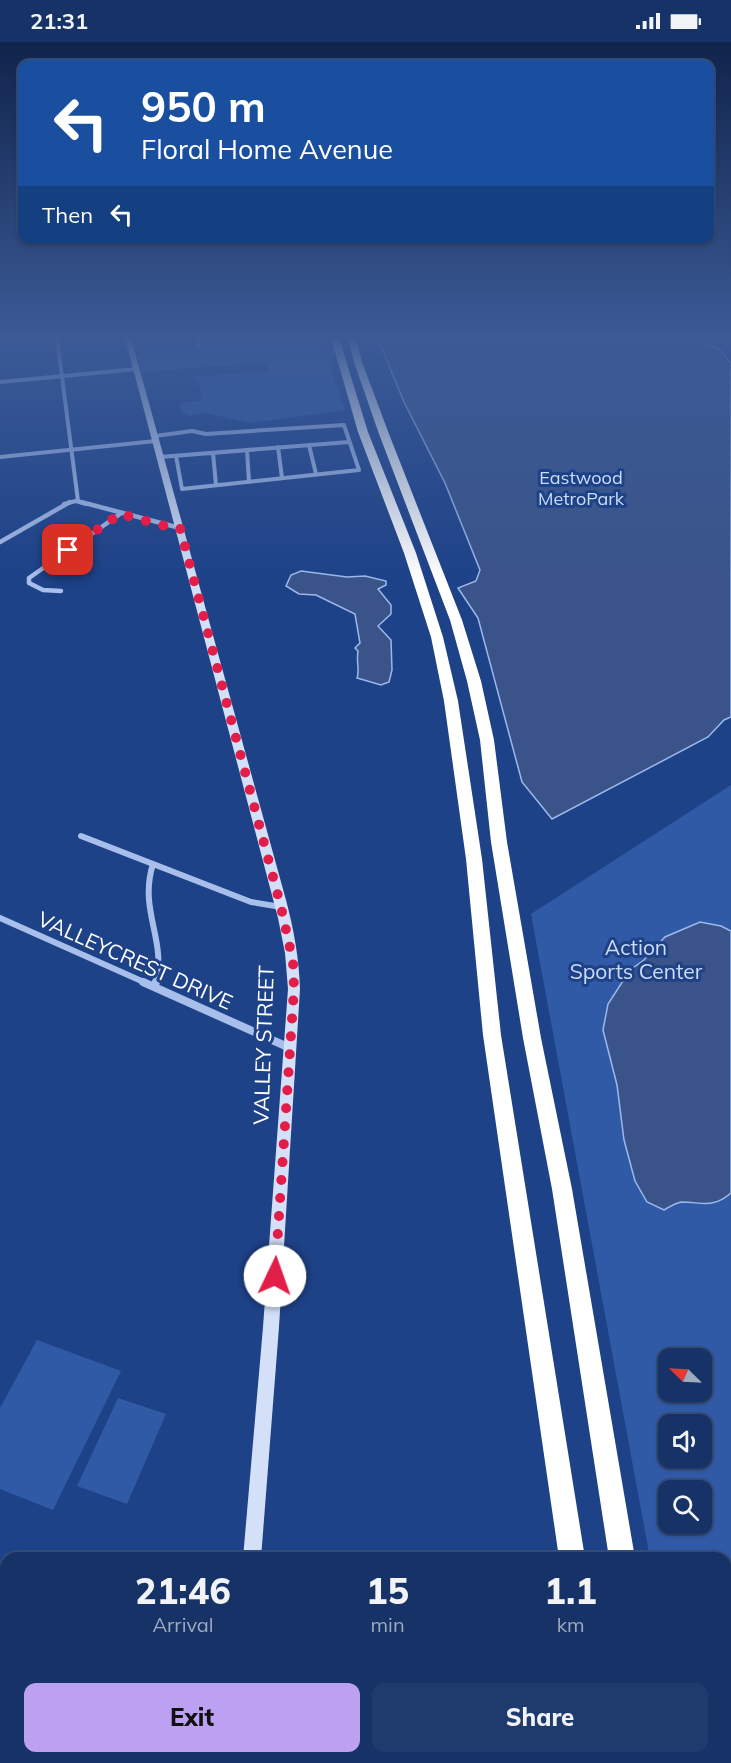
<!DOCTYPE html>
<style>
:root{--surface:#163266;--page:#1f3a6c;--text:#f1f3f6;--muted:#9eaabf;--line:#354d7a;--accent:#bca0f2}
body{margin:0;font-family:Mulish,sans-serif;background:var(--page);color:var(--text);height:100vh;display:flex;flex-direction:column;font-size:22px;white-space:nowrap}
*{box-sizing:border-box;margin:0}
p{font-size:20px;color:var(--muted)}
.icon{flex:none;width:33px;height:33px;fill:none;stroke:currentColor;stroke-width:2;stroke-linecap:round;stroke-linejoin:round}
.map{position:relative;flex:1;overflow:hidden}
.sheet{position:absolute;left:0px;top:1510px;width:732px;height:212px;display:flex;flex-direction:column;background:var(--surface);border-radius:18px 18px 0 0;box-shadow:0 2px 4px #0004,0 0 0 2px var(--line)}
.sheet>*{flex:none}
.banner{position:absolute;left:18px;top:18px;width:696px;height:183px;border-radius:12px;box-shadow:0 2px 4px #0004,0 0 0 2px var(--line);background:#1a4fa0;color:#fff;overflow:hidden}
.needle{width:39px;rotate:294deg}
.controls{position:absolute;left:658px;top:1306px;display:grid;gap:12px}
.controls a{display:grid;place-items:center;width:54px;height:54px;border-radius:12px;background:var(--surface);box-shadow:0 2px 4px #0004,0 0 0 2px var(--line);font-size:30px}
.pin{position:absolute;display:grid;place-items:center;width:51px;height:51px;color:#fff;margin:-26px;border-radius:12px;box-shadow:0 3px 9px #0006}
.me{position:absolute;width:66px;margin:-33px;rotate:3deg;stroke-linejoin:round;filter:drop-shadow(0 0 4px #0008)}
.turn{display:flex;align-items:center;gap:21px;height:126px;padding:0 24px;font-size:27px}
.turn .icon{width:78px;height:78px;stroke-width:2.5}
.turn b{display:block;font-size:42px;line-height:51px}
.then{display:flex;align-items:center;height:57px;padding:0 24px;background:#0003;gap:12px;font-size:22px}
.eta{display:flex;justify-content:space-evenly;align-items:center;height:102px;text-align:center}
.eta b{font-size:36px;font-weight:800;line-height:42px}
.cta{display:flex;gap:12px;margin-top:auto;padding:12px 24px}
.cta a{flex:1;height:69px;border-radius:12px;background:var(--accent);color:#111;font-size:24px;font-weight:800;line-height:69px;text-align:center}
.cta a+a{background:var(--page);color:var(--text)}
.status{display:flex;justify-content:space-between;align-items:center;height:42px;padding:0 30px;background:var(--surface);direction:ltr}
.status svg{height:16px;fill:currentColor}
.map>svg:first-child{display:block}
.green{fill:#315aa6;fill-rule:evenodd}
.water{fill:#3a5489;stroke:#9bb9ed;stroke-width:1.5}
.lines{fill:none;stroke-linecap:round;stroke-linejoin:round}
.street-far4{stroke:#a8bfeb;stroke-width:4}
.street-far3{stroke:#a8bfeb;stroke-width:4.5}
.street-far2{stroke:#a8bfeb;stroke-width:6}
.street-far1{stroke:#a8bfeb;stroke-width:8}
.street{stroke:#a8bfeb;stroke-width:9}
.secondary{fill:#d3e0f8;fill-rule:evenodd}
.highway{fill:#fff;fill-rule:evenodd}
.shaded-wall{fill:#314b7c}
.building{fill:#466bb1;stroke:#314b7c;stroke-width:1.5}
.route{stroke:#e11d48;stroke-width:10;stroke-dasharray:0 18}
.labels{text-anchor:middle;stroke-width:6;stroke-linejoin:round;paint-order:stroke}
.far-park-label{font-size:18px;fill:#cddcf8;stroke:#1e4288}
.park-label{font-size:21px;fill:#cddcf8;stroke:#1e4288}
.street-label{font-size:21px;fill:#fff;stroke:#1e4288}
</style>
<div class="status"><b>21:31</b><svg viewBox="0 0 49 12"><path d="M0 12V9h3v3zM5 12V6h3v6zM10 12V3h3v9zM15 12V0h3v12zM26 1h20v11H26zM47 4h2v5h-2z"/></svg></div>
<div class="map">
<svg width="731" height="1721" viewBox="0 0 731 1721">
<rect width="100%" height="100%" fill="#1e4288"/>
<!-- green -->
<path class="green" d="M 279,296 L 322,301 L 345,368 L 250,381 L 205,371 L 189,374 L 182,370 L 179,364 L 184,360 L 198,359 L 201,356 L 200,345 L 192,335 L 268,329 L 266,320 L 142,330 L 137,312 Z
M 731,743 L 731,1721 L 687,1721 L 686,1716 L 726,1716 L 726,1516 L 650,1516 L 531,872 ZM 669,1317 L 702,1317 L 702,1350 L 669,1350 ZM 669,1383 L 702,1383 L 702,1416 L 669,1416 ZM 669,1449 L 702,1449 L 702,1482 L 669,1482 Z
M 37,1298 L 121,1329 L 53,1468 L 0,1447 L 0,1366 Z
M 118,1356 L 166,1372 L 127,1462 L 77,1444 Z"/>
<!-- water -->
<path class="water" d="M 381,296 L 693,296 L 719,307 L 731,321 L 731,675 L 724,678 L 708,695 L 552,777 L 522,740 L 478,576 L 458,546 L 476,539 L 480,528 L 445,441 L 404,360 L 381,304 Z
M 301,529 L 347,535 L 365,534 L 386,539 L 386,543 L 378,547 L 391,563 L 391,572 L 378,584 L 391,598 L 392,628 L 389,640 L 381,643 L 357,636 C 360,628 356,620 358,609 L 355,606 L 360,601 L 355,572 L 316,553 L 299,552 L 286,544 L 291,533 Z
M 700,880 L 721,884 L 731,889 L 731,1151 C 712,1167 703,1160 681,1160 C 676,1161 669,1165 664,1168 L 647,1160 L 635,1139 L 624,1098 L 617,1043 L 603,988 L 608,962 L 630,928 L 644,918 L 665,895 Z"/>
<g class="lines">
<!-- street-far4 -->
<path class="street-far4" d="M 57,296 L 78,459
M 196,296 L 199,304
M 0,340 L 137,327
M 155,394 L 192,389 L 206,392 L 344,383 L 359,428 L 182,447 L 176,414
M 309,403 L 316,432
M 278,405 L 282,436
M 247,408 L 249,440
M 213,411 L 216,443
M 0,415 L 156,399
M 160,415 L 349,400
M 64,462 L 76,459 L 86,462"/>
<!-- street-far3 -->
<path class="street-far3" d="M 81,460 L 180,486
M 0,500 L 70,460
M 61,549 L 43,548 L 29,541 L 29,536 L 120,472"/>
<!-- street-far2 -->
<path class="street-far2" d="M 81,794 L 251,860 L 281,865
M 153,822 C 138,869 168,900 155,941
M 0,876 L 146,941"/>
<!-- street-far1 -->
<path class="street-far1" d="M 143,940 L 290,1006
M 154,945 L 156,940"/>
<!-- street -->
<path class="street" d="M 0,1681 L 6,1681
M 389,1716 L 396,1721
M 10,1721 L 11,1716
M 546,1721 L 547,1716"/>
<!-- secondary -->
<path class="secondary" d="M 125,296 L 131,296 L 286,858 C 294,888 299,916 300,947 L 279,1285 L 261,1516 L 243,1516 L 263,1285 L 288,947 L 285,911 L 278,876 Z
M 225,1716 L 245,1716 L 245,1721 L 225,1721 Z"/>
<!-- highway -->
<path class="highway" d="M 331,296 L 339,296 L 368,390 L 416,511 L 443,595 L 458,659 L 482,817 L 501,993 L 585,1516 L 559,1516 L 483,993 L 466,817 L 444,659 L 431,595 L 404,511 L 358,390 Z
M 348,296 L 356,296 L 362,320 L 389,392 L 462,578 L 481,639 L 494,698 L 507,800 L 541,996 L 572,1147 L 635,1516 L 609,1516 L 552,1147 L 523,996 L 491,800 L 480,698 L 467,639 L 450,578 L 379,392 L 354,320 Z
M 587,1716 L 615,1716 L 616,1721 L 588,1721 Z
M 646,1716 L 674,1716 L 676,1721 L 648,1721 Z"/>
</g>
<!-- shaded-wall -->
<path class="shaded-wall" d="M 6,1555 L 6,1576 L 3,1580 L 0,1577 L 0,1563 Z"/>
<!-- building -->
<path class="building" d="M 0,1535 L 6,1539 L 6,1555 L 0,1563 Z
M 272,1716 L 332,1716 L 332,1721 L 272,1721 Z"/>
<!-- sky -->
<linearGradient id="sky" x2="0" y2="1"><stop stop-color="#10244b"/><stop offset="0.55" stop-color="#3b5a96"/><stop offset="1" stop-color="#3b5a96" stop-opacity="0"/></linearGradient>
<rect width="731" height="537" fill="url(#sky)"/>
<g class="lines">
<!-- route -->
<path class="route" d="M 68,508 L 120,472 L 169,485 L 180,486 L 281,865 L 293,920 L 294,947 L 275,1234"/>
</g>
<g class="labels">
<!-- far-park labels -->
<g class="far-park-label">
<text x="581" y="442">Eastwood<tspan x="581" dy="21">MetroPark</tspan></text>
</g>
<!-- park labels -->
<g class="park-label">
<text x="636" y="913">Action<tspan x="636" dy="24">Sports Center</tspan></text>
</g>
<!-- street labels -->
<g class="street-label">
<text transform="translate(135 919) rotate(24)" y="7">VALLEYCREST DRIVE</text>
<text transform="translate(264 1003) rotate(-88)" y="7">VALLEY STREET</text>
</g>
</g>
</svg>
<div class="controls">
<a><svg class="needle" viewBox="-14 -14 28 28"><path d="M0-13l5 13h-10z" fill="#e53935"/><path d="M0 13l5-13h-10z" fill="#9eaabf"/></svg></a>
<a><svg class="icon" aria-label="sound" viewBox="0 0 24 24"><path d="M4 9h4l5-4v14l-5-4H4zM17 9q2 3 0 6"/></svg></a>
<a><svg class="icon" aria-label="search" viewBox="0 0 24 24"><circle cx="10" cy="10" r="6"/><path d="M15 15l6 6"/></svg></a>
</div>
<div class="pin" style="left:68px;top:508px;background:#d93025"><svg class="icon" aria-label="arrive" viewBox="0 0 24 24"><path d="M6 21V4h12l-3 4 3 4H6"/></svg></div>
<svg class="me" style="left:275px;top:1234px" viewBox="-20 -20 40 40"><circle r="19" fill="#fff"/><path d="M0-13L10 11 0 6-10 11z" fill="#e11d48"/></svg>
<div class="banner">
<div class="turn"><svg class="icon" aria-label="left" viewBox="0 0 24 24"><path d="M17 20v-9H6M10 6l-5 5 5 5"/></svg><div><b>950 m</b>Floral Home Avenue</div></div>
<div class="then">Then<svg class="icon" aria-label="left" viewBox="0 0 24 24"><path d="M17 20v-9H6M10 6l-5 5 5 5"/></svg></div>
</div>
<section class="sheet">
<div class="eta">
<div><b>21:46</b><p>Arrival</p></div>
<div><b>15</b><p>min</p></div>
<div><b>1.1</b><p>km</p></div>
</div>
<div class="cta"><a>Exit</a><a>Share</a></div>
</section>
</div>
